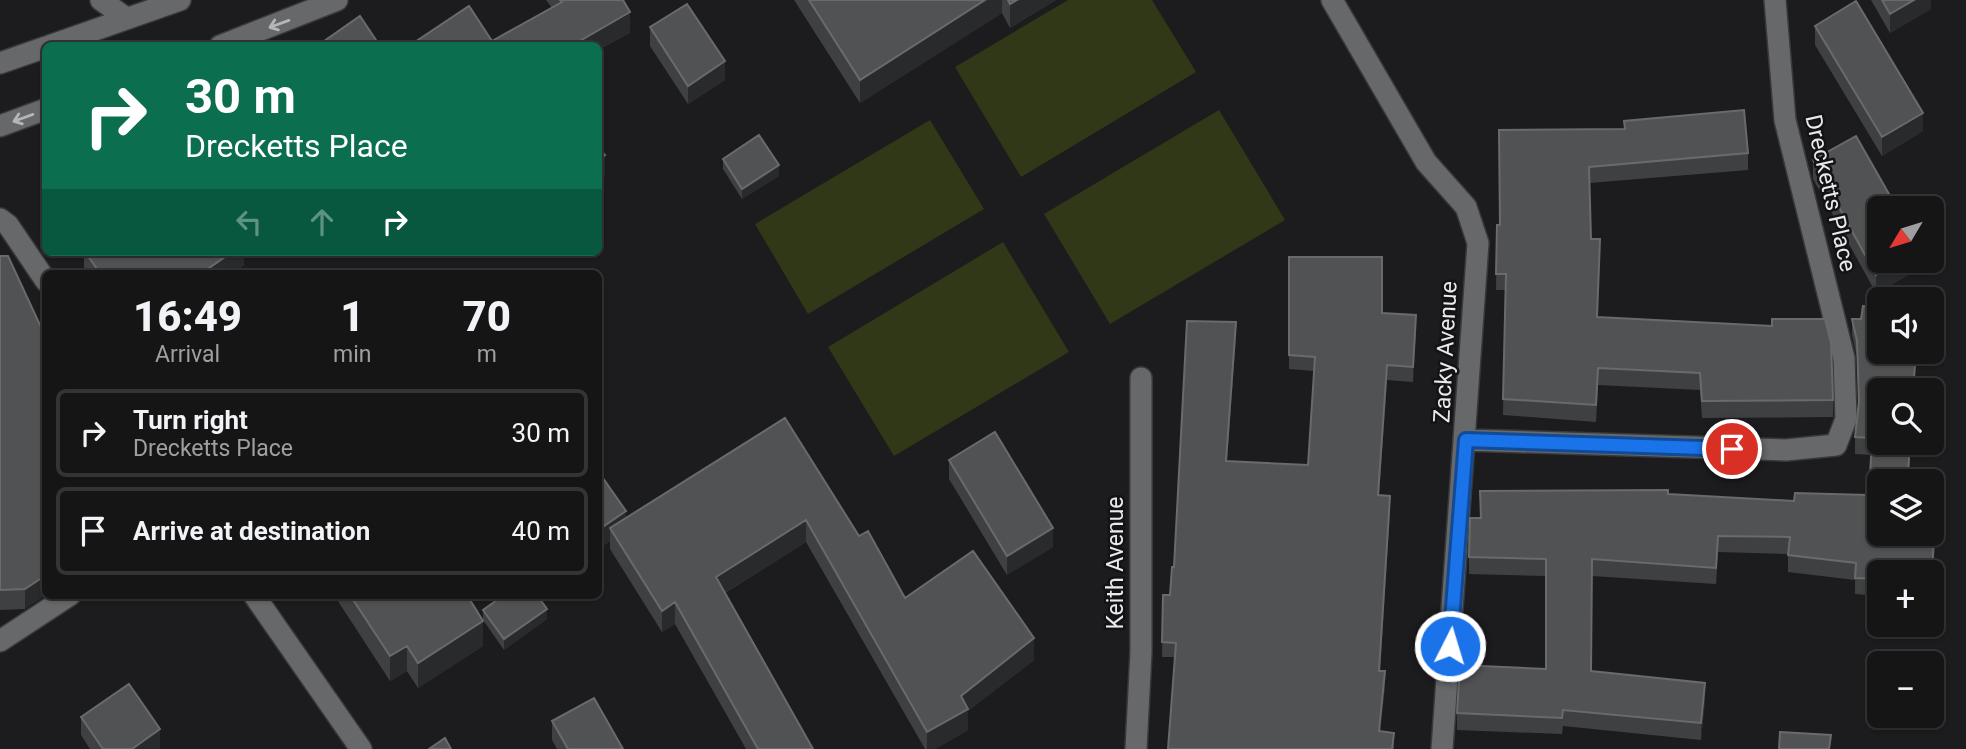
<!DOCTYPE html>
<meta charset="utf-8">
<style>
:root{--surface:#151516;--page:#222223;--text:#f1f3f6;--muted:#9d9fa1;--line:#343435}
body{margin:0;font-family:Roboto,sans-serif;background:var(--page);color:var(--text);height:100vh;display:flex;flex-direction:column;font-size:26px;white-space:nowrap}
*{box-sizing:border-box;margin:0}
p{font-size:23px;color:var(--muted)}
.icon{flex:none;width:38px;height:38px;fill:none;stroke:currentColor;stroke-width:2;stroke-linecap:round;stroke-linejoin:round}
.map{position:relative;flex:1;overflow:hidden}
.side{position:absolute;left:42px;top:270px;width:560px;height:329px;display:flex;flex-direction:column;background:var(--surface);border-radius:10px;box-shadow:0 2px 5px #0004,0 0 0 2px var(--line)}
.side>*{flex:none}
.banner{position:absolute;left:42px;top:42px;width:560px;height:214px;border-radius:10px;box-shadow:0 2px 5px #0004,0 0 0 2px var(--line);background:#0b6e4f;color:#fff;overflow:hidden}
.needle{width:46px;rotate:232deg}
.controls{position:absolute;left:1867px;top:196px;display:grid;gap:14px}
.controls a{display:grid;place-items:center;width:77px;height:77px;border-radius:10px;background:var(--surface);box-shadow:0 2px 5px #0004,0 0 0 2px var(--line);font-size:35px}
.pin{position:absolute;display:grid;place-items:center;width:60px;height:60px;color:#fff;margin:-30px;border:4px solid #fff;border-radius:50%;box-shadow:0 2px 7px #0007}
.me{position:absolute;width:77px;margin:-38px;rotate:5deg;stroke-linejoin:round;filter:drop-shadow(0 0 5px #0008)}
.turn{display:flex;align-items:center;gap:24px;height:147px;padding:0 28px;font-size:32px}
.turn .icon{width:91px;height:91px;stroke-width:2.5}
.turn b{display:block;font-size:49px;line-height:60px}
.lanes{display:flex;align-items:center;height:66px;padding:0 28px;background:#0003;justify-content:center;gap:35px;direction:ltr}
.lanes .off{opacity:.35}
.eta{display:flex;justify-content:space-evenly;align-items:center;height:119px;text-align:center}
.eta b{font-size:42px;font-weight:800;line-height:49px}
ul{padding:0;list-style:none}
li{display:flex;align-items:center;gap:21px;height:88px;margin:0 14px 10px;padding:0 14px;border:4px solid var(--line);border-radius:10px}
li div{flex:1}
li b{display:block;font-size:26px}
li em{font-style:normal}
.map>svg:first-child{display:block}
.green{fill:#313817}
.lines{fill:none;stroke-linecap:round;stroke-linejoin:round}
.service-casing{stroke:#39393a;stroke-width:24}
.minor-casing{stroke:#39393a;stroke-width:24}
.tertiary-casing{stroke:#39393a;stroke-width:24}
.service{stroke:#67686a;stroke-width:21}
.minor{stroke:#67686a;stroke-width:21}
.tertiary{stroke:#67686a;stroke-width:21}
.wall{fill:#3f4042}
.shaded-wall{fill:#292a2c}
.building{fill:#515254;stroke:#696a6c;stroke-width:2;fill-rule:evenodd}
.oneway{stroke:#b6b6b7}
.route-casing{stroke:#114b97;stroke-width:18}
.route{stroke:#1a73e8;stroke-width:12}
.labels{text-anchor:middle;stroke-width:5;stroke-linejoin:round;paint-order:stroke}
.street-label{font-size:23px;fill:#eaeaeb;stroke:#131315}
</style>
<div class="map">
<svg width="1966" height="749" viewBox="0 0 1966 749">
<rect width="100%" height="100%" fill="#1c1c1e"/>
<!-- green -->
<path class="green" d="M 1068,0 L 1152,0 L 1196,72 L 1021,177 L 955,67 Z
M 1219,110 L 1285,220 L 1110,324 L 1044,214 Z
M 930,120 L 984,209 L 808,314 L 755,224 Z
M 1003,242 L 1069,352 L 894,456 L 828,347 Z"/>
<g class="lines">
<!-- service casing -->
<g class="service-casing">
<path id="service" d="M 0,641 L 70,595"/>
</g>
<!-- minor casing -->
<g class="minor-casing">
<path id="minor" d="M 1332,0 L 1426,162 L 1466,207 L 1478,243 L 1442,749
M 0,219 L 8,225 L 46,281
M 1466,440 L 1786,450 L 1836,445 L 1846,419 L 1844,358 L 1785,120 L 1775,0
M 254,595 L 361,749
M 1136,749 L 1141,652 L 1141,378"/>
</g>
<!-- tertiary casing -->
<g class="tertiary-casing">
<path id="tertiary" d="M 101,0 L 126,18
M 49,46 L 180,0
M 220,46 L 337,0
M 0,63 L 46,47
M 0,126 L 46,109"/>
</g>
<!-- service -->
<use href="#service" class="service"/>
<!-- minor -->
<use href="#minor" class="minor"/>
<!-- tertiary -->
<use href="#tertiary" class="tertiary"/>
</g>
<!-- wall -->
<path class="wall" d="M 546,0 L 623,0 L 630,33 L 598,50 L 598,46 L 492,41 L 552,8 Z
M 794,0 L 1056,0 L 1010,28 L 1002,13 L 860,103 Z
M 1871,0 L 1931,0 L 1931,9 L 1890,33 Z
M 1815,26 L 1923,131 L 1882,156 L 1815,45 Z
M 650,27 L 725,80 L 688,104 L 650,46 Z
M 1624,121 L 1748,153 L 1748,170 L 1589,183 L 1591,239 L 1600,255 L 1597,317 L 1833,400 L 1833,417 L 1702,418 L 1700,390 L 1598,385 L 1596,422 L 1503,415 L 1505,290 L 1496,290 L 1497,225 L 1500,225 L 1624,129 Z
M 723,159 L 779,176 L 742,199 L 723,169 Z
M 1813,160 L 1921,261 L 1921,268 L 1876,293 L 1813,179 Z
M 84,252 L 244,252 L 244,265 L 233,273 L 85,273 L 84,271 Z
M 0,256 L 46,338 L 25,609 L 0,610 Z
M 1289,257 L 1382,313 L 1416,330 L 1413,382 L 1387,380 L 1379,495 L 1390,511 L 1380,671 L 1385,686 L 1380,731 L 1394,733 L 1394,749 L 1168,749 L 1175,657 L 1162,657 L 1163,595 L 1170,595 L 1174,567 L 1236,336 L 1227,461 L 1308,465 L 1314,371 L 1289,369 Z
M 1852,319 L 1911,443 L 1909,474 L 1938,492 L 1932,572 L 1880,572 L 1880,596 L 1855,594 L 1855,580 L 1788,572 L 1788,554 L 1718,552 L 1716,584 L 1592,576 L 1591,671 L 1705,700 L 1701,740 L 1563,726 L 1562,734 L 1457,730 L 1457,713 L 1546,669 L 1546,576 L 1469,574 L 1469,557 L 1668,494 L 1794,501 L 1869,495 L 1871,455 L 1855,454 L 1855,437 L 1859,405 L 1857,357 L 1852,335 Z
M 785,418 L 859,536 L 905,598 L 1034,660 L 968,711 L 968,730 L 935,749 L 925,749 L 806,542 L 725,593 L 813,749 L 746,749 L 675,624 L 662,632 L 610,549 L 610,541 L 598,549 L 598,471 L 626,518 Z
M 949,460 L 1053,547 L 1007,575 L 949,479 Z
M 334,595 L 467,595 L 483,646 L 418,688 L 407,671 L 390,681 Z
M 483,610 L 547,619 L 504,650 L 483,620 Z
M 81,717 L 160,748 L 158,749 L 90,749 L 81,735 Z
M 552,721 L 623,749 L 557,749 L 552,740 Z"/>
<!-- shaded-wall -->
<path class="shaded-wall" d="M 985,0 L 1002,0 L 1002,13 L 860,103 L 860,80 Z
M 1017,0 L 1056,0 L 1010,28 L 1010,4 Z
M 1914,0 L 1931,0 L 1931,9 L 1890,33 L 1890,14 Z
M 630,12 L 630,33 L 598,50 L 598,46 L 571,46 Z
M 725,61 L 725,80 L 688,104 L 688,86 Z
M 1923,113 L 1923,131 L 1882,156 L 1882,137 Z
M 605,155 L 605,176 L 598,181 L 598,160 Z
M 779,165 L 779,176 L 742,199 L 742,189 Z
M 232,252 L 244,252 L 244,265 L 233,273 L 202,273 Z
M 1900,261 L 1921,261 L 1921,268 L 1876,293 L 1876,275 Z
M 1416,315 L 1416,330 L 1413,382 L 1413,367 Z
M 1236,322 L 1236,336 L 1226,475 L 1226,461 Z
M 1916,352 L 1917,352 L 1914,390 L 1913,390 Z
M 1387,365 L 1387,380 L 1378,509 L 1378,495 Z
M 1910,443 L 1911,443 L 1908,481 Z
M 1938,475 L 1938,492 L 1932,585 L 1932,572 Z
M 1390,496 L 1390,511 L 1379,685 L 1379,671 Z
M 626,511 L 626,530 L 610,528 L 610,541 L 598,549 L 598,530 Z
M 806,520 L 806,542 L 716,598 L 716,577 Z
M 1053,528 L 1053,547 L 1007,575 L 1007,556 Z
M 46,575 L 46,595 L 25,609 L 25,589 Z
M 675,602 L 675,624 L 662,632 L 662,611 Z
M 547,609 L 547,619 L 504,650 L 504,639 Z
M 483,621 L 483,646 L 418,688 L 418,663 Z
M 1034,638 L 1034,660 L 968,711 L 968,730 L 935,749 L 927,749 L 927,732 L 961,696 Z
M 407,646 L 407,671 L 390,681 L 390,656 Z
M 1385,671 L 1385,686 L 1379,746 L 1379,731 Z
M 1705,683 L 1705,700 L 1701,740 L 1701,723 Z
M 160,729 L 160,748 L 158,749 L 132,749 Z"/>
<!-- building -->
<path class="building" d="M 560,0 L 623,0 L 630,12 L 571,46 L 409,46 L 469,6 L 492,41 L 562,2 Z
M 809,0 L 985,0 L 860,80 Z
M 1008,0 L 1017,0 L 1010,4 Z
M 1882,0 L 1914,0 L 1890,14 Z
M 1856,1 L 1923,113 L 1882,137 L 1815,26 Z
M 687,4 L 725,61 L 688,86 L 650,27 Z
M 360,16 L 380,46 L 317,46 Z
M 1744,110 L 1748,153 L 1589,167 L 1591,239 L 1600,239 L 1597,317 L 1772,326 L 1772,319 L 1825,319 L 1831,343 L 1833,400 L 1702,401 L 1700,373 L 1598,368 L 1596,405 L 1503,399 L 1506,274 L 1496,274 L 1497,225 L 1500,225 L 1499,130 L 1625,129 L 1624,121 Z
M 759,135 L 779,165 L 742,189 L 723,159 Z
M 1856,136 L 1897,208 L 1880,208 L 1880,261 L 1900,261 L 1876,275 L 1813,160 Z
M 598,147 L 605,155 L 598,160 Z
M 85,252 L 232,252 L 202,273 L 100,273 Z
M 0,256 L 8,256 L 46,338 L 46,575 L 25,589 L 0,590 Z
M 1289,257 L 1382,257 L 1382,313 L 1416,315 L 1413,367 L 1387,365 L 1378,495 L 1390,496 L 1379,671 L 1385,671 L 1379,731 L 1394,733 L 1392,749 L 1168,749 L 1176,643 L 1162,642 L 1163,595 L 1170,595 L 1172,567 L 1174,567 L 1187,321 L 1236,322 L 1226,461 L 1308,465 L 1315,357 L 1289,355 Z
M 1863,306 L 1880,307 L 1880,352 L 1916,352 L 1913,390 L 1880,390 L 1880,443 L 1910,443 L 1908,474 L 1938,475 L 1932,572 L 1880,572 L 1880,579 L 1855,578 L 1856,563 L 1788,555 L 1790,537 L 1718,536 L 1716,568 L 1592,559 L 1591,671 L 1705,683 L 1701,723 L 1563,710 L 1562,718 L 1457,713 L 1460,665 L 1546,669 L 1546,559 L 1469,557 L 1470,518 L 1481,518 L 1480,491 L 1668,490 L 1668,494 L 1794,501 L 1795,493 L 1869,495 L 1872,438 L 1855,437 L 1859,402 L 1857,341 L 1852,319 L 1861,319 ZM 1880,481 L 1932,481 L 1932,534 L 1880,534 Z
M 785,418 L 859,536 L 868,531 L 905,598 L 973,551 L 1034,638 L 961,696 L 968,709 L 927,732 L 806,520 L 716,577 L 813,749 L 758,749 L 675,602 L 662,611 L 610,528 Z
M 995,432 L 1053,528 L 1007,556 L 949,460 Z
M 598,471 L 626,511 L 598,530 Z
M 350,595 L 467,595 L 483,621 L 418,663 L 407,646 L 390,656 Z
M 504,595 L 537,595 L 547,609 L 504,639 L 483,610 Z
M 129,684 L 160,729 L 132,749 L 103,749 L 81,717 Z
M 594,698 L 623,749 L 568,749 L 552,721 Z
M 1780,732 L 1831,735 L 1829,749 L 1779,749 Z
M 445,738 L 451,749 L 429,749 Z"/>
<!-- one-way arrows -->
<defs><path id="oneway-shaft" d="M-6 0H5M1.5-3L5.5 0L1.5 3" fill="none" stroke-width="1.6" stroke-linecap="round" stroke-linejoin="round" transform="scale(1.75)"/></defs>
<g class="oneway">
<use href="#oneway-shaft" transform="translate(279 24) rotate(160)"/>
<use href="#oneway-shaft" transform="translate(23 118) rotate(160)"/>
</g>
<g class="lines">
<!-- route casing -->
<g class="route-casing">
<path id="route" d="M 1450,646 L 1466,440 L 1732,449"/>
</g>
<!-- route -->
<use href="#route" class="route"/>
</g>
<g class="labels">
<!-- street labels -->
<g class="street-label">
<text transform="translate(1831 193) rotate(77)" y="8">Drecketts Place</text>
<text transform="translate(1445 352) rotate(-87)" y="8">Zacky Avenue</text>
<text transform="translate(1115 563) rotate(-90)" y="8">Keith Avenue</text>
</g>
</g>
</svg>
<div class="controls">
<a><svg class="needle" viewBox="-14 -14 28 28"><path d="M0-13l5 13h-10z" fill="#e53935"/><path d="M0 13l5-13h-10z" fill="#9d9fa1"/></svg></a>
<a><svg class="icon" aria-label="sound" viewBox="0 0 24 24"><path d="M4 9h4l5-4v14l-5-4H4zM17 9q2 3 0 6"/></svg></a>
<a><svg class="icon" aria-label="search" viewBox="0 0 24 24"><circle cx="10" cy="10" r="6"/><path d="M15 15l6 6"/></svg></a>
<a><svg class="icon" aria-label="layers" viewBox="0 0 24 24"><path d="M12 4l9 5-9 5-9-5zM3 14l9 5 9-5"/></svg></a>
<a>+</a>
<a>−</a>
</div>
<div class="pin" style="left:1732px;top:449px;background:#d93025"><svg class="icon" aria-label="arrive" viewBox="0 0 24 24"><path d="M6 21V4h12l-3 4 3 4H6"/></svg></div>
<svg class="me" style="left:1450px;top:646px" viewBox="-20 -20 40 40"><circle r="17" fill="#1a73e8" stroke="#fff" stroke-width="3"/><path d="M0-11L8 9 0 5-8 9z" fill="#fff"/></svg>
<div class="banner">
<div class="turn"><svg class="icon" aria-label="right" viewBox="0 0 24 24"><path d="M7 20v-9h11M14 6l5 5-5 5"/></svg><div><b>30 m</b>Drecketts Place</div></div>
<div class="lanes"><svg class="icon off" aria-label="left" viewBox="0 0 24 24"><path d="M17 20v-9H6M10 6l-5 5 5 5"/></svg><svg class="icon off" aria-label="ahead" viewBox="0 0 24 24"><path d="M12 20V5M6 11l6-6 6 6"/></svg><svg class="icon" aria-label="right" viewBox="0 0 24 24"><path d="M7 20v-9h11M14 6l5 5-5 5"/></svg></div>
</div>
<section class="side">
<div class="eta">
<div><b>16:49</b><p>Arrival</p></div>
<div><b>1</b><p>min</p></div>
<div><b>70</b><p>m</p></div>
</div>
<ul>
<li><svg class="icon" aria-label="right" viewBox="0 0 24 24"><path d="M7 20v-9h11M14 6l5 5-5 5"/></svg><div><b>Turn right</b><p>Drecketts Place</p></div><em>30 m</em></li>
<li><svg class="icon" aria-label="arrive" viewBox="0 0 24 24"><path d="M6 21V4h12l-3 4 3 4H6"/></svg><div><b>Arrive at destination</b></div><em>40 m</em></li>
</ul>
</section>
</div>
